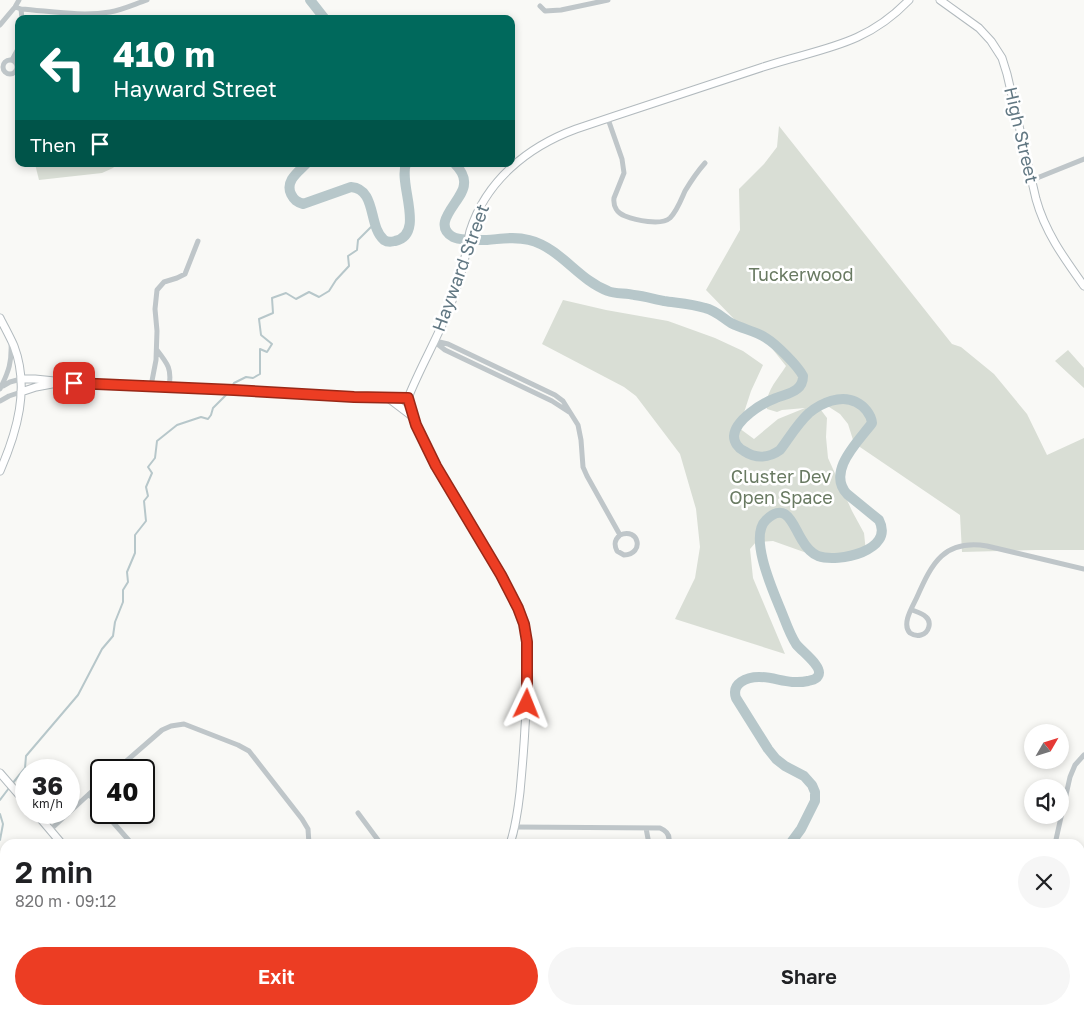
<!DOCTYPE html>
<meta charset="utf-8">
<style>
:root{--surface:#fff;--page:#f6f6f6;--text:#202124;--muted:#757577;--accent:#ec3d23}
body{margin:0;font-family:"Golos Text",sans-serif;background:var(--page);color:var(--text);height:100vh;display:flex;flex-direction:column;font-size:19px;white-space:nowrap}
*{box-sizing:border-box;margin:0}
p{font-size:16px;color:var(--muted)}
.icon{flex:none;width:28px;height:28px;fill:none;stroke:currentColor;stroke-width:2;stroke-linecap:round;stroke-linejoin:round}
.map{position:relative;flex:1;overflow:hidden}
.panel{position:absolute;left:0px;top:839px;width:1085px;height:176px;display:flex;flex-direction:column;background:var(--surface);border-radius:15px 15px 0 0;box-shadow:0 2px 8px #0003}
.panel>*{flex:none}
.hud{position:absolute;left:15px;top:15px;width:500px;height:152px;border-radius:10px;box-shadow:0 2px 8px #0003;background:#00695c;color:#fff;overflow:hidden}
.needle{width:32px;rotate:51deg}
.fabs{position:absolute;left:1024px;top:724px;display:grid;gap:10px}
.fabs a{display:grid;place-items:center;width:45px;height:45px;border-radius:50%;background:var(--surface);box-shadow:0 2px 8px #0003;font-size:25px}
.speed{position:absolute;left:15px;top:759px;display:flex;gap:10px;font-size:25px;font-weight:700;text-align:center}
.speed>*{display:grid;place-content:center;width:65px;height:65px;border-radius:50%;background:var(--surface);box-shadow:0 2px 8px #0003;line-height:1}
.speed small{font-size:12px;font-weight:400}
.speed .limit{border:2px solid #111;border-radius:8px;background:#fff;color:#111}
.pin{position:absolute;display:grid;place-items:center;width:42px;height:42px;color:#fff;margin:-21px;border-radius:10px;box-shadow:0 2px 8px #0006}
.me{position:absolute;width:55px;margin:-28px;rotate:2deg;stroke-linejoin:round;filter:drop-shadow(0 0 4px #0008)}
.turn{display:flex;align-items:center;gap:18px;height:105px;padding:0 15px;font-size:22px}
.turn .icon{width:65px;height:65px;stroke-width:2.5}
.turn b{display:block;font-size:35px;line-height:42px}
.then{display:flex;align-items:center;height:48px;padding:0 15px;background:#0003;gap:10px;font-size:19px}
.round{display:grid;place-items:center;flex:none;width:52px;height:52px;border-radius:26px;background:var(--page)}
.summary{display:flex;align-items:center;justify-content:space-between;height:85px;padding:0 15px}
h1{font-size:30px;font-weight:600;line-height:38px}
.primary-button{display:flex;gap:10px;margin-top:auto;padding:10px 15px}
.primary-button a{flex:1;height:58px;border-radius:30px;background:var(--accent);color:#fff;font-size:20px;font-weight:600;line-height:58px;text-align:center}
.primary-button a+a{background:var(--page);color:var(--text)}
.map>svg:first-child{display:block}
.green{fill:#d9ded5}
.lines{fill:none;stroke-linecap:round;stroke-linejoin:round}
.stream{stroke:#b7c7ca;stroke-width:2}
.river{stroke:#b7c7ca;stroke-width:10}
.secondary-casing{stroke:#b2babe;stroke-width:9}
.street{stroke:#bfc6c9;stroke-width:5}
.secondary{stroke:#fff;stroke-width:7}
.route-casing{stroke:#992817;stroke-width:12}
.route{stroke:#ec3d23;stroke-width:9}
.labels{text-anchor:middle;stroke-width:5;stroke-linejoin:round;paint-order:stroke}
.street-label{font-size:18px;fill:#627883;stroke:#fff}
.park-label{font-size:18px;fill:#697a62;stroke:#fff}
</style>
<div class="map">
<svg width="1084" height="1014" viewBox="0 0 1084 1014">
<rect width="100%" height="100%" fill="#f9f9f6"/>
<!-- green -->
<path class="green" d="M 779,126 L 952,344 L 961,347 L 994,374 L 1027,414 L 1047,455 L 1084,438 L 1084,550 L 1036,550 L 962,552 L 960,515 L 854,443 L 848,424 L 840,414 L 826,405 L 818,406 L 827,418 L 826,437 L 828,458 L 852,511 L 864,533 L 866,552 L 853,560 L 832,562 L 773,541 L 756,542 L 750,549 L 753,578 L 785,654 L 675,619 L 695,578 L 700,547 L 696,509 L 680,454 L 636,396 L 624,387 L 542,344 L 563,300 L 606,310 L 668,321 L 715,338 L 743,351 L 763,365 L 751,391 L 739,428 L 754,439 L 778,419 L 805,408 L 782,410 L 777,412 L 767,409 C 764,393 778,379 786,366 L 770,346 L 735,320 L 706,290 L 740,230 L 739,189 L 764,164 L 777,147 Z
M 35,164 L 117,164 L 113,168 L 102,173 L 39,180 Z
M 1068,350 L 1084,368 L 1084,388 L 1055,361 Z"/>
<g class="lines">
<!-- stream -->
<path class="stream" d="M 231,388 L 234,383 L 246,377 L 253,378 L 260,374 L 260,349 L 267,352 L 272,344 L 261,335 L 259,319 L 273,313 L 272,298 L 286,293 L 296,299 L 309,292 L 319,297 L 329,291 L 336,280 L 349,266 L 348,256 L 357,250 L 358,240 L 371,227 L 376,226
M 12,784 L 25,768 L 26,756 L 78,695 L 102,649 L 113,636 L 115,622 L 123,602 L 123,590 L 128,582 L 127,572 L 135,553 L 135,535 L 146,521 L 144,501 L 148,496 L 146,487 L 152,473 L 148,467 L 155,458 L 157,441 L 177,425 L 201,417 L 208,419 L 211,415 L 213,408 L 229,392
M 0,800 L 9,788
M 0,814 L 3,824 L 0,840"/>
<!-- river -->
<path class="river" d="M 310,0 L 325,19
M 306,164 C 298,172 285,181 291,194 C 294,200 297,202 303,204 L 351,187 C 377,189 368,227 384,240 C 387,242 391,242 395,241 C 426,234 398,184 406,164
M 455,164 C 460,169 465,177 464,184 C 464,200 429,223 453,237 C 459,240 466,239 472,240 C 477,240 482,240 487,240 C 501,239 514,236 529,240 C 561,248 577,279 608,291 C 615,294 626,293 634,295 C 644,296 654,299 664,301 C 677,303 692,304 705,308 C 715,310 723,318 731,323 C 742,329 756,331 766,338 C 776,344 798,366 803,376 C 803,381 801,386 797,389 C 791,394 783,395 776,398 C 762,403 735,420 734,436 C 734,442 738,448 744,451 C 756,459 769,458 780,450 C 789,438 798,423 809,413 C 821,403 841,394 856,402 C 864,406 871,414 872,423 C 859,441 826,471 847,494 L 879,520 C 895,551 838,563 818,556 C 811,553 806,547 802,540 C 793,526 787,500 766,520 C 748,537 774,593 782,613 C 786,623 790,635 796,644 C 801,651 824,667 818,676 C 816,680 811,680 808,681 C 789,685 776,677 759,677 C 747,677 731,683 736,698 L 768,749 L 776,759 L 785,766 L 804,776 L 812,785 L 815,792 L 815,801 L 801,829 L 790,844
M 946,1014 L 947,1010
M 1082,1014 L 1084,1008"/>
<!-- secondary casing -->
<g class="secondary-casing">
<path id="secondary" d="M 940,0 L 979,28 L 991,41 L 1002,58 L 1007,74 L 1036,199 C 1045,232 1064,258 1084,286
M 0,318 C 5,328 10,337 14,346 C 30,388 17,432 0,471
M 21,379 L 35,379 L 74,383 L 233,390 L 354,397 L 408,398 C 421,365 440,334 452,301 C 457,287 462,272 465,257 C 467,249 468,240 470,231 C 486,181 527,147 576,129 C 638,108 700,88 763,67 C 820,48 864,47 909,0
M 21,392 L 36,387 L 52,384
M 388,398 L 413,417
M 408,398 C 428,472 481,532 514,600 C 519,610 523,621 525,632 C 531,660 527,698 525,727 C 524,749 522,770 520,792 C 518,810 516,826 510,844
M 0,773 L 26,803
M 35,812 L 62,844
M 210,1010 L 213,1014
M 402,1014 L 404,1010"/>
</g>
<!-- street -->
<path class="street" d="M 540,6 L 545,11 L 561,10 L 608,0
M 15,7 L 21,9 C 50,11 81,17 110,12 C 122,10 135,4 147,0
M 21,9 L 22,19
M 0,25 L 15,7 L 19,0
M3 67a7 7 0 1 1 14 0a7 7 0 1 1-14 0Z
M 12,60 L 19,47
M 608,119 L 622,159 L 624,173 L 614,198 C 613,206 617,213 625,216 C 635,220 661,226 670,218 C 677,211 681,200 685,191 C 691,181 697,172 705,163
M 1032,180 L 1084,159
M 435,341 L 448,344 L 555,395 L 563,401 L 578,425 L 581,440 L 583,467 L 587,476 L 620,535 C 639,527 645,554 624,555 L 617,551 C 614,545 614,540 620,535
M 435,342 L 445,350 L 552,401 L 569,412
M 157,350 C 168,364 172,369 169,387
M 3,386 L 10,382 L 21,379
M 151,386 L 156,360 L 157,331 L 155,309 L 157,290 L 164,282 L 177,278 L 185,274 L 198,241
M 0,389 C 9,371 12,362 11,342
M 0,401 L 9,396 L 21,392
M 912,610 C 917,612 922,613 926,617 C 932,622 929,633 921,635 C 917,636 913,635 910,633 C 901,624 913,606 917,597 C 932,563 944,539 987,546 L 1084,569
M 116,770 L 162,730 L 171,726 L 184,724 L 238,745 L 249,751 L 302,819 L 308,829 L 309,844
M 89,794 L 101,809
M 104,812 L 132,844
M 358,813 L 381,844
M 515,827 L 660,828 C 667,831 671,836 668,844
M 646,828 L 649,844
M 50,830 L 101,783
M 1055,844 L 1070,777 L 1075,765 L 1084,755
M 0,902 L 5,903
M 150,1014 L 154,1010"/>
<!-- secondary -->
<use href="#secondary" class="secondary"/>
</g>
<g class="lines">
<!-- route casing -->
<g class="route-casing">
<path id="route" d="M 74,383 L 234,390 L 354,397 L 408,398 L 416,425 L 436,466 L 501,575 L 518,608 L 524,624 L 527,642 L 527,704"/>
</g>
<!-- route -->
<use href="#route" class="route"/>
</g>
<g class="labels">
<!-- street labels -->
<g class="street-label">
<text transform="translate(1021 135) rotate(77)" y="6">High Street</text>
<text transform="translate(461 268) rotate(-70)" y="6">Hayward Street</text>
</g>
<!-- park labels -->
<g class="park-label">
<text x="801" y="281">Tuckerwood</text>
<text x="781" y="483">Cluster Dev<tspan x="781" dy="21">Open Space</tspan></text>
</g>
</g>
</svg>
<div class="fabs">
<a><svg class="needle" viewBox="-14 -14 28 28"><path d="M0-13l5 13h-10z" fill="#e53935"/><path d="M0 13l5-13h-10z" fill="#757577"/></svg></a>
<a><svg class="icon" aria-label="sound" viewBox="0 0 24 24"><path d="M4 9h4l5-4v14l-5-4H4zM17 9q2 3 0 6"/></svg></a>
</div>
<div class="speed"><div>36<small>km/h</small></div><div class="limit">40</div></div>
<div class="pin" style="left:74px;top:383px;background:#d93025"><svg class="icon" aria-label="arrive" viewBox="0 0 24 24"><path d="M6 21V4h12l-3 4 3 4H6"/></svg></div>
<svg class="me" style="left:527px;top:704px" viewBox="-20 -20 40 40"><path d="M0-17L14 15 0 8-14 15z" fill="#ec3d23" stroke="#fff" stroke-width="4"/></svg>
<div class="hud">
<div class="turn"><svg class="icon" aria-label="left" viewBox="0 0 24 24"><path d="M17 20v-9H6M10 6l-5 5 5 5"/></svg><div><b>410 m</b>Hayward Street</div></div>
<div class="then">Then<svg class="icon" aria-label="arrive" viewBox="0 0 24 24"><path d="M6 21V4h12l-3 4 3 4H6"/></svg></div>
</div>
<section class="panel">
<div class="summary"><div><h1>2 min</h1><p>820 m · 09:12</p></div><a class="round"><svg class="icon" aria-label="close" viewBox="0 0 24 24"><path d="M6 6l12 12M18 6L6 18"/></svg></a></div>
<div class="primary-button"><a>Exit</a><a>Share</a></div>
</section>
</div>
